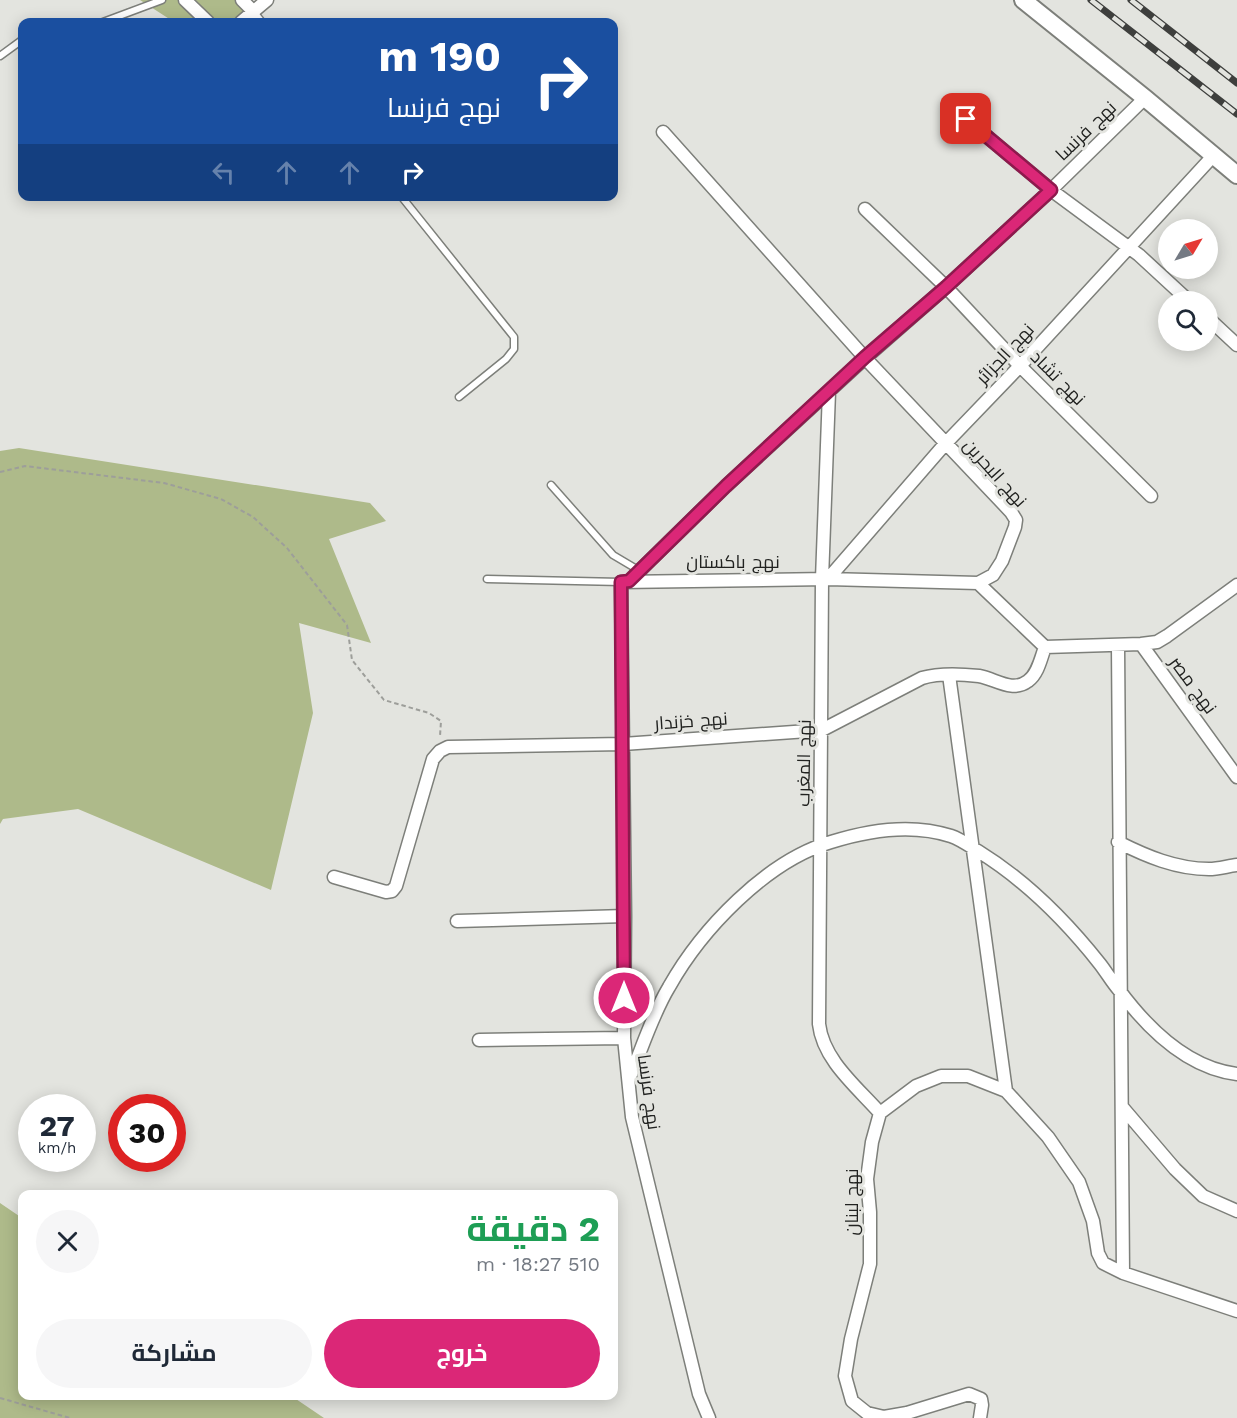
<!DOCTYPE html>
<html lang="ar">
<meta charset="utf-8">
<style>
:root{--surface:#fff;--page:#f6f6f7;--text:#1f2937;--muted:#747a83;--accent:#db2777}
body{margin:0;font-family:"Work Sans",Cairo,sans-serif;background:var(--page);color:var(--text);direction:rtl;height:100vh;display:flex;flex-direction:column;font-size:22px;white-space:nowrap}
*{box-sizing:border-box;margin:0}
p{font-size:20px;color:var(--muted)}
.icon{flex:none;width:33px;height:33px;fill:none;stroke:currentColor;stroke-width:2;stroke-linecap:round;stroke-linejoin:round}
.map{position:relative;flex:1;overflow:hidden;direction:ltr}
.details{position:absolute;left:18px;top:1190px;width:600px;height:210px;display:flex;flex-direction:column;background:var(--surface);border-radius:12px;box-shadow:0 3px 15px #0003;direction:rtl}
.details>*{flex:none}
.top-card{position:absolute;left:18px;top:18px;width:600px;height:183px;border-radius:12px;box-shadow:0 3px 15px #0003;direction:rtl;background:#1a4fa0;color:#fff;overflow:hidden}
.needle{width:39px;rotate:52deg}
.tools{position:absolute;left:1158px;top:219px;display:grid;gap:12px}
.tools a{display:grid;place-items:center;width:60px;height:60px;border-radius:50%;background:var(--surface);box-shadow:0 3px 15px #0003;font-size:30px}
.speed{position:absolute;left:18px;top:1094px;display:flex;gap:12px;font-size:30px;font-weight:700;text-align:center}
.speed>*{display:grid;place-content:center;width:78px;height:78px;border-radius:50%;background:var(--surface);box-shadow:0 3px 15px #0003;line-height:1}
.speed small{font-size:15px;font-weight:400}
.speed .limit{border:9px solid #d22;background:#fff;color:#111}
.pin{position:absolute;display:grid;place-items:center;width:51px;height:51px;color:#fff;margin:-26px;border-radius:12px;box-shadow:0 3px 9px #0006}
.me{position:absolute;width:66px;margin:-33px;rotate:0deg;stroke-linejoin:round;filter:drop-shadow(0 0 4px #0008)}
.turn{display:flex;align-items:center;gap:21px;height:126px;padding:0 18px;font-size:27px}
.turn .icon{width:78px;height:78px;stroke-width:2.5}
.turn b{display:block;font-size:42px;line-height:51px}
.lanes{display:flex;align-items:center;height:57px;padding:0 18px;background:#0003;justify-content:center;gap:30px;direction:ltr}
.lanes .off{opacity:.35}
.round{display:grid;place-items:center;flex:none;width:63px;height:63px;border-radius:32px;background:var(--page)}
.overview{display:flex;align-items:center;justify-content:space-between;height:102px;padding:0 18px}
h1{font-size:36px;font-weight:700;line-height:45px;color:#1e9e55}
.button{display:flex;gap:12px;margin-top:auto;padding:12px 18px}
.button a{flex:1;height:69px;border-radius:36px;background:var(--accent);color:#fff;font-size:24px;font-weight:700;line-height:69px;text-align:center}
.button a+a{background:var(--page);color:var(--text)}
.map>svg:first-child{display:block}
.forest{fill:#aeba8a}
.lines{fill:none;stroke-linecap:round;stroke-linejoin:round}
.lane-casing{stroke:#7d7f7a;stroke-width:9}
.street-casing{stroke:#7d7f7a;stroke-width:15}
.secondary-casing{stroke:#7d7f7a;stroke-width:20}
.path{stroke:#9d9e9a;stroke-width:2;stroke-dasharray:4.5 3;stroke-linecap:butt}
.lane{stroke:#fff;stroke-width:6}
.street{stroke:#fff;stroke-width:12}
.secondary{stroke:#fff;stroke-width:16}
.rail-casing{stroke:#3e3f3d;stroke-width:7}
.rail{stroke:#e3e4df;stroke-width:4.5;stroke-dasharray:14;stroke-linecap:butt}
.route-casing{stroke:#8e194d;stroke-width:15}
.route{stroke:#db2777;stroke-width:10}
.labels{text-anchor:middle;stroke-width:6;stroke-linejoin:round;paint-order:stroke}
.street-label{font-size:18px;fill:#212220;stroke:#e3e4df}
</style>
<div class="map">
<svg width="1237" height="1418" viewBox="0 0 1237 1418">
<rect width="100%" height="100%" fill="#e3e4df"/>
<!-- forest -->
<path class="forest" d="M 140,0 L 244,0 L 266,22 L 174,22 Z
M 19,448 L 370,503 L 386,521 L 329,539 L 371,643 L 299,623 L 313,713 L 271,890 L 78,809 L 3,819 L 0,824 L 0,451 Z
M 0,1203 L 22,1218 L 22,1395 L 290,1395 L 324,1418 L 0,1418 Z"/>
<g class="lines">
<!-- lane casing -->
<g class="lane-casing">
<path id="lane" d="M 253,11 L 262,22
M 103,22 L 162,0
M 0,56 L 22,40
M 401,196 L 514,337 L 514,349 L 506,359 L 459,397
M 551,485 L 613,555 L 640,571
M 487,579 L 621,582"/>
</g>
<!-- street casing -->
<g class="street-casing">
<path id="street" d="M 185,0 L 208,22
M 242,0 L 253,11
M 241,22 L 267,0
M 966,119 L 1051,190 L 1139,255 L 1190,302
M 663,132 L 865,358 L 1011,512 L 1016,520 L 1015,527 L 1002,561 L 993,575 L 978,583 L 1045,647 L 1141,644 L 1157,642 L 1167,636 L 1237,585
M 865,209 L 946,287 L 1020,366 L 1151,496
M 1208,318 L 1237,345
M 829,392 L 822,579 L 819,1024 C 823,1060 857,1087 880,1113
M 828,579 L 945,444 L 1020,366 L 1213,156
M 629,581 L 726,486 L 865,358 L 946,287 L 1051,190 L 1145,98
M 1141,644 L 1237,777
M 1118,646 C 1118,855 1123,1064 1123,1273
M 949,675 L 1006,1091
M 1118,842 C 1146,856 1176,869 1209,869 C 1218,869 1228,866 1237,865
M 334,877 L 386,892 L 392,891 L 396,886 L 433,759 L 440,751 L 448,747 L 623,744 L 822,730 L 922,678 C 939,673 961,674 979,676 C 996,679 1012,693 1028,681 C 1038,674 1041,658 1045,647
M 457,921 L 625,916
M 479,1040 L 624,1038
M 629,1079 C 642,1049 652,1015 669,987 C 701,930 766,861 831,842 C 869,830 911,823 951,836 C 960,839 970,846 978,851 C 1025,880 1066,921 1100,964 C 1107,973 1112,982 1119,990 C 1148,1029 1187,1068 1237,1074
M 1123,1108 L 1175,1169 L 1203,1196 L 1237,1211
M 709,1418 L 699,1394 L 632,1117 L 624,1038 L 625,916 L 621,582 L 828,579 L 978,583
M 980,1418 L 982,1405 L 981,1399 L 969,1394 L 907,1413 L 884,1417 L 867,1413 L 852,1401 L 845,1376 L 851,1339 L 870,1264 L 870,1212 L 867,1179 L 872,1142 L 880,1113 L 916,1086 L 941,1076 L 968,1076 L 1006,1091 L 1048,1137 L 1079,1182 L 1093,1221 L 1098,1253 L 1103,1263 L 1123,1273 L 1237,1311"/>
</g>
<!-- secondary casing -->
<g class="secondary-casing">
<path id="secondary" d="M 1023,0 L 1145,98 L 1237,175"/>
</g>
<!-- path -->
<path class="path" d="M 0,472 L 25,466 L 164,483 L 221,499 L 253,517 L 287,548 L 347,625 L 352,660 L 384,700 L 429,713 L 441,721 L 440,736
M 0,1398 L 70,1418"/>
<!-- lane -->
<use href="#lane" class="lane"/>
<!-- street -->
<use href="#street" class="street"/>
<!-- secondary -->
<use href="#secondary" class="secondary"/>
<!-- rail casing -->
<g class="rail-casing">
<path id="rail" d="M 1091,0 L 1237,114
M 1131,0 L 1237,83"/>
</g>
<!-- rail -->
<use href="#rail" class="rail"/>
</g>
<g class="lines">
<!-- route casing -->
<g class="route-casing">
<path id="route" d="M 624,998 L 621,582 L 629,581 L 726,486 L 865,357 L 946,287 L 1051,190 L 966,119"/>
</g>
<!-- route -->
<use href="#route" class="route"/>
</g>
<g class="labels">
<!-- street labels -->
<g class="street-label">
<text transform="translate(1086 131) rotate(-44)" y="6">نهج فرنسا</text>
<text transform="translate(1005 354) rotate(-47)" y="6">نهج الجزائر</text>
<text transform="translate(1058 378) rotate(45)" y="6">نهج تشاد</text>
<text transform="translate(995 473) rotate(48)" y="6">نهج البحرين</text>
<text x="733" y="568">نهج باكستان</text>
<text transform="translate(1193 685) rotate(54)" y="6">نهج مصر</text>
<text transform="translate(691 721) rotate(-4)" y="6">نهج خزندار</text>
<text transform="translate(804 763) rotate(-89)" y="6">نهج المغرب</text>
<text transform="translate(649 1092) rotate(82)" y="6">نهج فرنسا</text>
<text transform="translate(852 1202) rotate(-90)" y="6">نهج لبنان</text>
</g>
</g>
</svg>
<div class="tools">
<a><svg class="needle" viewBox="-14 -14 28 28"><path d="M0-13l5 13h-10z" fill="#e53935"/><path d="M0 13l5-13h-10z" fill="#747a83"/></svg></a>
<a><svg class="icon" aria-label="search" viewBox="0 0 24 24"><circle cx="10" cy="10" r="6"/><path d="M15 15l6 6"/></svg></a>
</div>
<div class="speed"><div>27<small>km/h</small></div><div class="limit">30</div></div>
<div class="pin" style="left:966px;top:119px;background:#d93025"><svg class="icon" aria-label="arrive" viewBox="0 0 24 24"><path d="M6 21V4h12l-3 4 3 4H6"/></svg></div>
<svg class="me" style="left:624px;top:998px" viewBox="-20 -20 40 40"><circle r="17" fill="#db2777" stroke="#fff" stroke-width="3"/><path d="M0-11L8 9 0 5-8 9z" fill="#fff"/></svg>
<div class="top-card">
<div class="turn"><svg class="icon" aria-label="right" viewBox="0 0 24 24"><path d="M7 20v-9h11M14 6l5 5-5 5"/></svg><div><b>190 m</b>نهج فرنسا</div></div>
<div class="lanes"><svg class="icon off" aria-label="left" viewBox="0 0 24 24"><path d="M17 20v-9H6M10 6l-5 5 5 5"/></svg><svg class="icon off" aria-label="ahead" viewBox="0 0 24 24"><path d="M12 20V5M6 11l6-6 6 6"/></svg><svg class="icon off" aria-label="ahead" viewBox="0 0 24 24"><path d="M12 20V5M6 11l6-6 6 6"/></svg><svg class="icon" aria-label="right" viewBox="0 0 24 24"><path d="M7 20v-9h11M14 6l5 5-5 5"/></svg></div>
</div>
<section class="details">
<div class="overview"><div><h1>2 دقيقة</h1><p>510 m · 18:27</p></div><a class="round"><svg class="icon" aria-label="close" viewBox="0 0 24 24"><path d="M6 6l12 12M18 6L6 18"/></svg></a></div>
<div class="button"><a>خروج</a><a>مشاركة</a></div>
</section>
</div>
